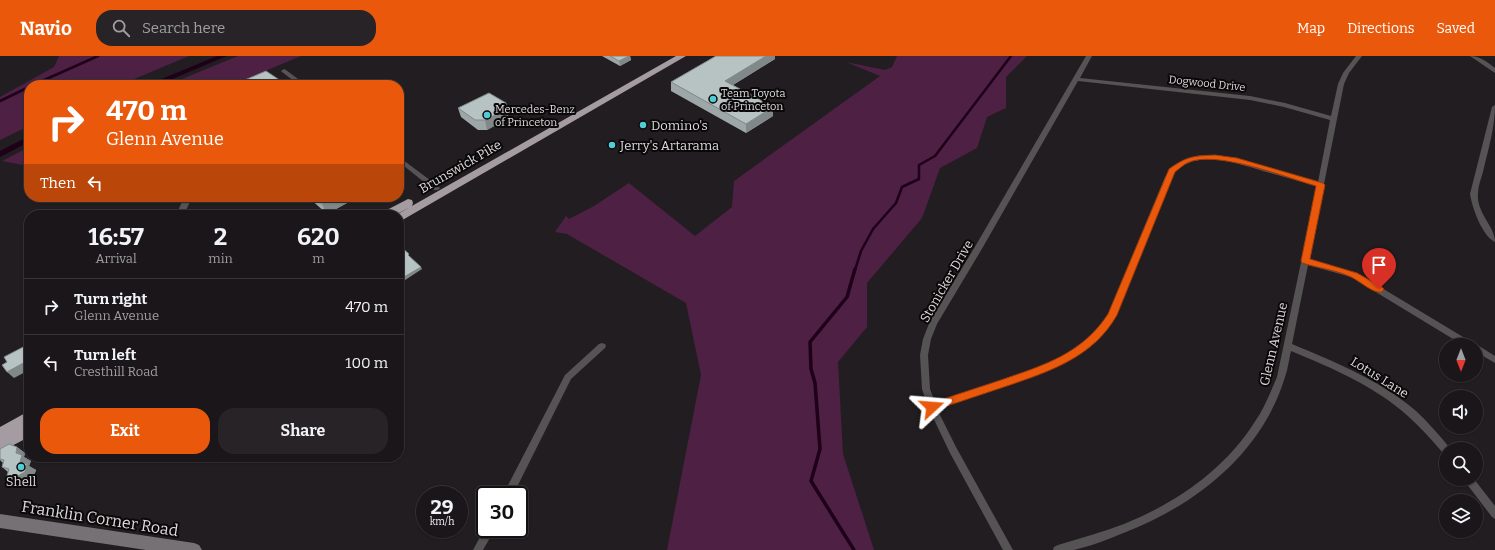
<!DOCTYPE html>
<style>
:root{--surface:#1a1619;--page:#272326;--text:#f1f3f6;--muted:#9f9fa2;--line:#383538;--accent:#ea580c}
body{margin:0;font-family:Bitter,serif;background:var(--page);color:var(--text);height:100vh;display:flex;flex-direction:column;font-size:15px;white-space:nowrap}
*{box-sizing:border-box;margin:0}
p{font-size:13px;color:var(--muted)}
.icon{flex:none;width:22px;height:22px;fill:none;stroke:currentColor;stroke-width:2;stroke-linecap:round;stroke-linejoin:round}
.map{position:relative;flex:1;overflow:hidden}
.drawer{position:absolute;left:24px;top:154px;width:380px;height:252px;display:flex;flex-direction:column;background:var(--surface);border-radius:16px;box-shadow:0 1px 3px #0004,0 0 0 1px var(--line)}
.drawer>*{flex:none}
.banner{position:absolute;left:24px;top:24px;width:380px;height:122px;border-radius:16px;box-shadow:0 1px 3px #0004,0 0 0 1px var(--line);background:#ea580c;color:#fff;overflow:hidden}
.needle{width:26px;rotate:180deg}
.tools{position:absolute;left:1439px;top:282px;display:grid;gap:8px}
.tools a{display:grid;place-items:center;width:44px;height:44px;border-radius:50%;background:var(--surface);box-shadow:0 1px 3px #0004,0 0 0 1px var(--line);font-size:20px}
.speed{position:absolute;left:416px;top:430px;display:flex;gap:8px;font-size:20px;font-weight:700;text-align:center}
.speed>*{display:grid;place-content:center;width:52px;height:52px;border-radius:50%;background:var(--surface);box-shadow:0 1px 3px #0004,0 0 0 1px var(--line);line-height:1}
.speed small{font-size:10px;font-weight:400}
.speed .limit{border:2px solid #111;border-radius:6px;background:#fff;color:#111}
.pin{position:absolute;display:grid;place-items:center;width:34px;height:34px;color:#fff;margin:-41px -17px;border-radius:50% 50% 50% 0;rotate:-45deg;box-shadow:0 0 4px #0007}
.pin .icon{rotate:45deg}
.me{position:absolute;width:44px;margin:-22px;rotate:71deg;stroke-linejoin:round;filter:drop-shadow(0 0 3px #0008)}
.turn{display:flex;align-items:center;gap:14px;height:84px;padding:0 16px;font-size:18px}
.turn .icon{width:52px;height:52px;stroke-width:2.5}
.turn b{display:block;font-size:28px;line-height:34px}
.then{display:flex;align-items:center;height:38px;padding:0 16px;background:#0003;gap:8px;font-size:15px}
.eta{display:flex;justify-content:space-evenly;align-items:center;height:68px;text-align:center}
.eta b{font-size:24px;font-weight:700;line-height:28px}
.cta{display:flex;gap:8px;margin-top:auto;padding:8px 16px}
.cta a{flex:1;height:46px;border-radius:16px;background:var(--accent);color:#fff;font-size:16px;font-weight:700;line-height:46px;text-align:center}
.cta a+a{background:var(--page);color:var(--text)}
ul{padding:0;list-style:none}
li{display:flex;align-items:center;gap:12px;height:56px;padding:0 16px;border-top:1px solid var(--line)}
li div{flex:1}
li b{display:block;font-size:15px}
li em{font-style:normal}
header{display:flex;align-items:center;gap:24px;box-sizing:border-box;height:56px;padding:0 20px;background:var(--accent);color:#fff}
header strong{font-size:19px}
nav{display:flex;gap:22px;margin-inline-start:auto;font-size:14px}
.search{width:280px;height:36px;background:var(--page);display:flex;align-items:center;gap:10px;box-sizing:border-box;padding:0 14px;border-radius:16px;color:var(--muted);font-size:15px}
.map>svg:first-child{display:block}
.green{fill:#4e2044}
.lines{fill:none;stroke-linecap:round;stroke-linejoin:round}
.stream-far1{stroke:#1f0019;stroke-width:2.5}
.stream{stroke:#1f0019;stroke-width:3.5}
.canal{fill:#1f0019;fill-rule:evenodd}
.street{fill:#565355;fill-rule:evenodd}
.secondary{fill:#767174;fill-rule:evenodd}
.highway{fill:#a49ca1;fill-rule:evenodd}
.wall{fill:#9da7a8}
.shaded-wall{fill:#808888}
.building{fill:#b7c2c3;stroke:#808888}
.route{fill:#ea580c;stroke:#983908}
.poi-dot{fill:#51ccd4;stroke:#0a0809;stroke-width:1.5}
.labels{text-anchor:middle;stroke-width:4;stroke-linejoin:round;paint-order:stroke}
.far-street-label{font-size:11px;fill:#dedadd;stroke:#0a0809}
.far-poi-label{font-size:11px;fill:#dedadd;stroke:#0a0809;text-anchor:start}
.poi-label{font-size:13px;fill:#dedadd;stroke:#0a0809;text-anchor:start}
.street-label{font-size:13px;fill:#dedadd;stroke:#0a0809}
.near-street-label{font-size:16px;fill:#dedadd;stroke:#0a0809}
</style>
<header>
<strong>Navio</strong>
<div class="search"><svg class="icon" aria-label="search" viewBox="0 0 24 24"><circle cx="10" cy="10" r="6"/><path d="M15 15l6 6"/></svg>Search here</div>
<nav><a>Map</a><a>Directions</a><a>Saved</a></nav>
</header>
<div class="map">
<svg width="1495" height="494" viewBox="0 0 1495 494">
<rect width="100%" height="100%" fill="#221d21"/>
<!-- green -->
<path class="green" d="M 59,0 L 189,0 L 120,29 L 29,29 L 29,70 L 0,84 L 0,41 L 54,11 Z
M 238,0 L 301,0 L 232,29 L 167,29 Z
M 897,0 L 1027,0 L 1006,21 L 1006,52 L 987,61 L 977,92 L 940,112 L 922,162 L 867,227 L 867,271 L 838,306 L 843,398 L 874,494 L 667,494 L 701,319 L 686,247 L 567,178 L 555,176 L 566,160 L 569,163 L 594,150 L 629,127 L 695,180 L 732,151 L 734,125 L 880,20 L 846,6 L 885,14 L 892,11 Z
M 29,91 L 29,110 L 2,105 Z"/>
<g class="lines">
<!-- stream-far1 -->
<path class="stream-far1" d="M 33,29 L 98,0
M 0,45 L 29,31
M 855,214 L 861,195 L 873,173 L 896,147 L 902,131 L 919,123 L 919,109 L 935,100 L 1011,0"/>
<!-- stream -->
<path class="stream" d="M 854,494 L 811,425 L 820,393 L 815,327 L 811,313 L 810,286 L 847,241 L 855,213"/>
<!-- canal -->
<path class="canal" d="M 217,0 L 227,0 L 158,29 L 147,29 Z
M 29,80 L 29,86 L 0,101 L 0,95 Z"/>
<!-- street -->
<path class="street" d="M 1086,0 L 1092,0 L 1080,22 L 1250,40 L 1285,47 L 1331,60 L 1338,28 L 1343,17 L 1356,0 L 1362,0 L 1349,17 L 1344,28 L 1309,203 L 1357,217 L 1473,287 L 1474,289 L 1463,289 L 1351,221 L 1308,209 L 1292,288 C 1335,306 1380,324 1416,355 C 1428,366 1439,379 1449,391 L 1450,393 L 1446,393 L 1446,398 L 1443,397 C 1432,384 1421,372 1409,361 C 1375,330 1332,312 1291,295 C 1289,303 1288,313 1285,321 C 1262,397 1197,448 1126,476 C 1109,483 1091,490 1074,494 C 1068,494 1060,494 1053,494 L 1054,491 L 1058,489 C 1080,482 1103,476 1124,468 C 1176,447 1224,414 1254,367 C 1264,353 1270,337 1277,321 L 1317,130 C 1299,125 1281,120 1263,115 C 1233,106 1193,91 1171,121 L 1116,259 C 1092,301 1048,316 1005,330 C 982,338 960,345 937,353 L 956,391 L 1013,494 L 1003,494 L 950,397 L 928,351 L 922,333 L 920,299 L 923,283 L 930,265 L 976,189 ZM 1078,25 L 1250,44 L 1284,51 L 1330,64 L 1318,126 C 1300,121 1282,116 1264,110 C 1231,101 1188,86 1165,121 L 1108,258 L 1099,271 L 1087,283 L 1062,301 L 1033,313 L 935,346 L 930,333 L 928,299 L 931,283 L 937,268 L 983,191 Z
M 1470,0 C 1480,0 1487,6 1495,12 L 1495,17 Z
M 284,13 L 286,14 L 306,29 L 299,29 L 282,16 L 281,15 Z
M 1495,49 C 1495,72 1488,94 1483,116 C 1481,123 1478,130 1478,137 C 1476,157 1495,170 1495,186 C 1482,180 1472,151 1470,138 L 1492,51 Z
M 399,101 L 438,130 L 440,132 L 438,134 L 434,134 L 399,106 Z
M 184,141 L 192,141 L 184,159 L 178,159 L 177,157 Z
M 602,287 L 605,288 L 606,290 L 605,292 L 571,323 L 513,439 L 503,439 L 565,319 L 599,288 Z
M 1475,289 L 1479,290 L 1495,300 L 1495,307 L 1476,296 Z
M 1463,423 L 1474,423 L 1495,450 L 1495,463 L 1492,461 Z
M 485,472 L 495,473 L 483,494 L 473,494 Z"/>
<!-- secondary -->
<path class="secondary" d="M 0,458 L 194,487 L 199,489 L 202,494 L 146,494 L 0,472 Z"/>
<!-- highway -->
<path class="highway" d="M 676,0 L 686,0 L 399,166 L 399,159 L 396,159 Z
M 408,143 L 412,144 L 413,147 L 412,150 L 395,159 L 382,159 L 383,156 Z
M 29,355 L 29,368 L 28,369 L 29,368 L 29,381 L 0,396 L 0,371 Z"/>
</g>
<!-- wall -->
<path class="wall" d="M 602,0 L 630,0 L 631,4 L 620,10 Z
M 716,0 L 775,0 L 775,3 L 733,29 L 773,51 L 773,60 L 746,77 L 671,35 L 671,26 Z
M 458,52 L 508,56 L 507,63 L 487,74 L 478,74 L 461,61 Z
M 308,141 L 358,141 L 327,158 Z
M 360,141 L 375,141 L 366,146 Z
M 17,391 L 25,397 L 24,401 L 31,405 L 29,410 L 36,414 L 33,422 L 23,428 L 15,427 L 7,420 L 8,416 L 2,411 L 3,407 L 0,404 L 0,393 Z"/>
<!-- shaded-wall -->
<path class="shaded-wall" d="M 629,0 L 630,0 L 631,4 L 620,10 L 619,5 Z
M 766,0 L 775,0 L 775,3 L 725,34 L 725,25 Z
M 506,47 L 508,56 L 507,63 L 487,74 L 485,64 Z
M 773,51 L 773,60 L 746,77 L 746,68 Z
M 336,141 L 358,141 L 327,158 L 322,148 Z
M 363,141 L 375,141 L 366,146 Z
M 421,211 L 422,213 L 399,228 L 399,224 Z
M 29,304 L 29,314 L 14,322 L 7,316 Z
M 17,391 L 25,397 L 24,401 L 31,405 L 29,410 L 36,414 L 33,422 L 23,428 L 14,422 L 20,406 L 16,397 Z"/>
<!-- building -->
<path class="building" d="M 610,0 L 629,0 L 619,5 Z
M 716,0 L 766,0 L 725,25 L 773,51 L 746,68 L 671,26 Z
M 266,15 L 287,29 L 233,29 Z
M 489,37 L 506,47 L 505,54 L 485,64 L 475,64 L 458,52 Z
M 314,141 L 336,141 L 322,148 Z
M 399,189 L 409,198 L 408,199 L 421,211 L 399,224 Z
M 29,288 L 29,304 L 7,316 L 2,309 L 7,306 L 4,301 Z
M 9,388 L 17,391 L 16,397 L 22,399 L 20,406 L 27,408 L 25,416 L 14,422 L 7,420 L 9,413 L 2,411 L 4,404 L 0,403 L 0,393 Z"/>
<!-- route -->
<path class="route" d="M 1215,99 L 1237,102 L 1323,127 L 1325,129 L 1310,203 L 1357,217 L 1382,231 L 1384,233 L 1382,236 C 1373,238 1360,225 1351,221 C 1336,214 1318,212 1302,207 L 1301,205 L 1316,130 C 1287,122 1215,93 1187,107 C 1183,109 1179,113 1175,116 L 1117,259 C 1093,302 1048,316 1004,331 C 980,339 956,347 932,355 L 928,354 L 927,351 L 928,348 C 952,340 977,332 1001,324 C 1044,309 1082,298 1108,258 L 1169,113 C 1187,100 1194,100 1215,99 Z"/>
<!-- markers -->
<g class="poi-dot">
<circle cx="713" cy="43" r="4"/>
<circle cx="487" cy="59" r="4"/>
<circle cx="643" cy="69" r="4"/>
<circle cx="612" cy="89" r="4"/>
<circle cx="21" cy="411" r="4"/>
</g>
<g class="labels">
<!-- far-street labels -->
<g class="far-street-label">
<text transform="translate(1207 27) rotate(6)" y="4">Dogwood Drive</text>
</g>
<!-- far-poi labels -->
<g class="far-poi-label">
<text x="721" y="41">Team Toyota<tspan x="721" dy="13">of Princeton</tspan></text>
<text x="495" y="57">Mercedes-Benz<tspan x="495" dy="13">of Princeton</tspan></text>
</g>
<!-- poi labels -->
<g class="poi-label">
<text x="651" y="74">Domino's</text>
<text x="620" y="94">Jerry's Artarama</text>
<text x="21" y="430" text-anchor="middle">Shell</text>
</g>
<!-- street labels -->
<g class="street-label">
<text transform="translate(460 110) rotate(-30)" y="5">Brunswick Pike</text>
<text transform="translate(946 225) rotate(-60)" y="5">Stonicker Drive</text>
<text transform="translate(1273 288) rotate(-77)" y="5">Glenn Avenue</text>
<text transform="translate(1380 321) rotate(32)" y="5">Lotus Lane</text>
</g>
<!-- near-street labels -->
<g class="near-street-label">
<text transform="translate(100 462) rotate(9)" y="6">Franklin Corner Road</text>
</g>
</g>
</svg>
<div class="tools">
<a><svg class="needle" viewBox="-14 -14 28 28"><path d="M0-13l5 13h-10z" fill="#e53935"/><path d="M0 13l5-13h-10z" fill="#9f9fa2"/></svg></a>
<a><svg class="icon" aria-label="sound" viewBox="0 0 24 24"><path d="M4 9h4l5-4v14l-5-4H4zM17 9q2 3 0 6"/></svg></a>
<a><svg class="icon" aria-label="search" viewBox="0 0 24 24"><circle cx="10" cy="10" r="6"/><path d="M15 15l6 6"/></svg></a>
<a><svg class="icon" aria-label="layers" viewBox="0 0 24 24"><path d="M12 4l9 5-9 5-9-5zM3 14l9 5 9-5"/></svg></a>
</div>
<div class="speed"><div>29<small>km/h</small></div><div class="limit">30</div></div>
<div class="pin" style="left:1379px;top:233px;background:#d93025"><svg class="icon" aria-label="arrive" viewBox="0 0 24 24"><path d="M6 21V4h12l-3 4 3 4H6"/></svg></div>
<svg class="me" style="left:932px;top:351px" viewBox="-20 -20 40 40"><path d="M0-17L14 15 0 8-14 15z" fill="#ea580c" stroke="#fff" stroke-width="4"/></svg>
<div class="banner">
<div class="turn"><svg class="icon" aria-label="right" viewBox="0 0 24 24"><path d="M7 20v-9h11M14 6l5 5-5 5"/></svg><div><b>470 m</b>Glenn Avenue</div></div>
<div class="then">Then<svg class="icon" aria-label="left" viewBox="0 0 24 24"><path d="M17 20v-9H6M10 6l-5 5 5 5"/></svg></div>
</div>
<section class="drawer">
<div class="eta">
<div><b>16:57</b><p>Arrival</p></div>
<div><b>2</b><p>min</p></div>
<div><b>620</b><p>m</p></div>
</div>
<ul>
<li><svg class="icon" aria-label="right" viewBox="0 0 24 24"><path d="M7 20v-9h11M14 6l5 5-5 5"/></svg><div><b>Turn right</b><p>Glenn Avenue</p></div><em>470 m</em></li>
<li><svg class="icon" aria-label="left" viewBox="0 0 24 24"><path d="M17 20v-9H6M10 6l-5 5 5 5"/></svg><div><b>Turn left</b><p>Cresthill Road</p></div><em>100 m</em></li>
</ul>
<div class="cta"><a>Exit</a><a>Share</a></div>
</section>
</div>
